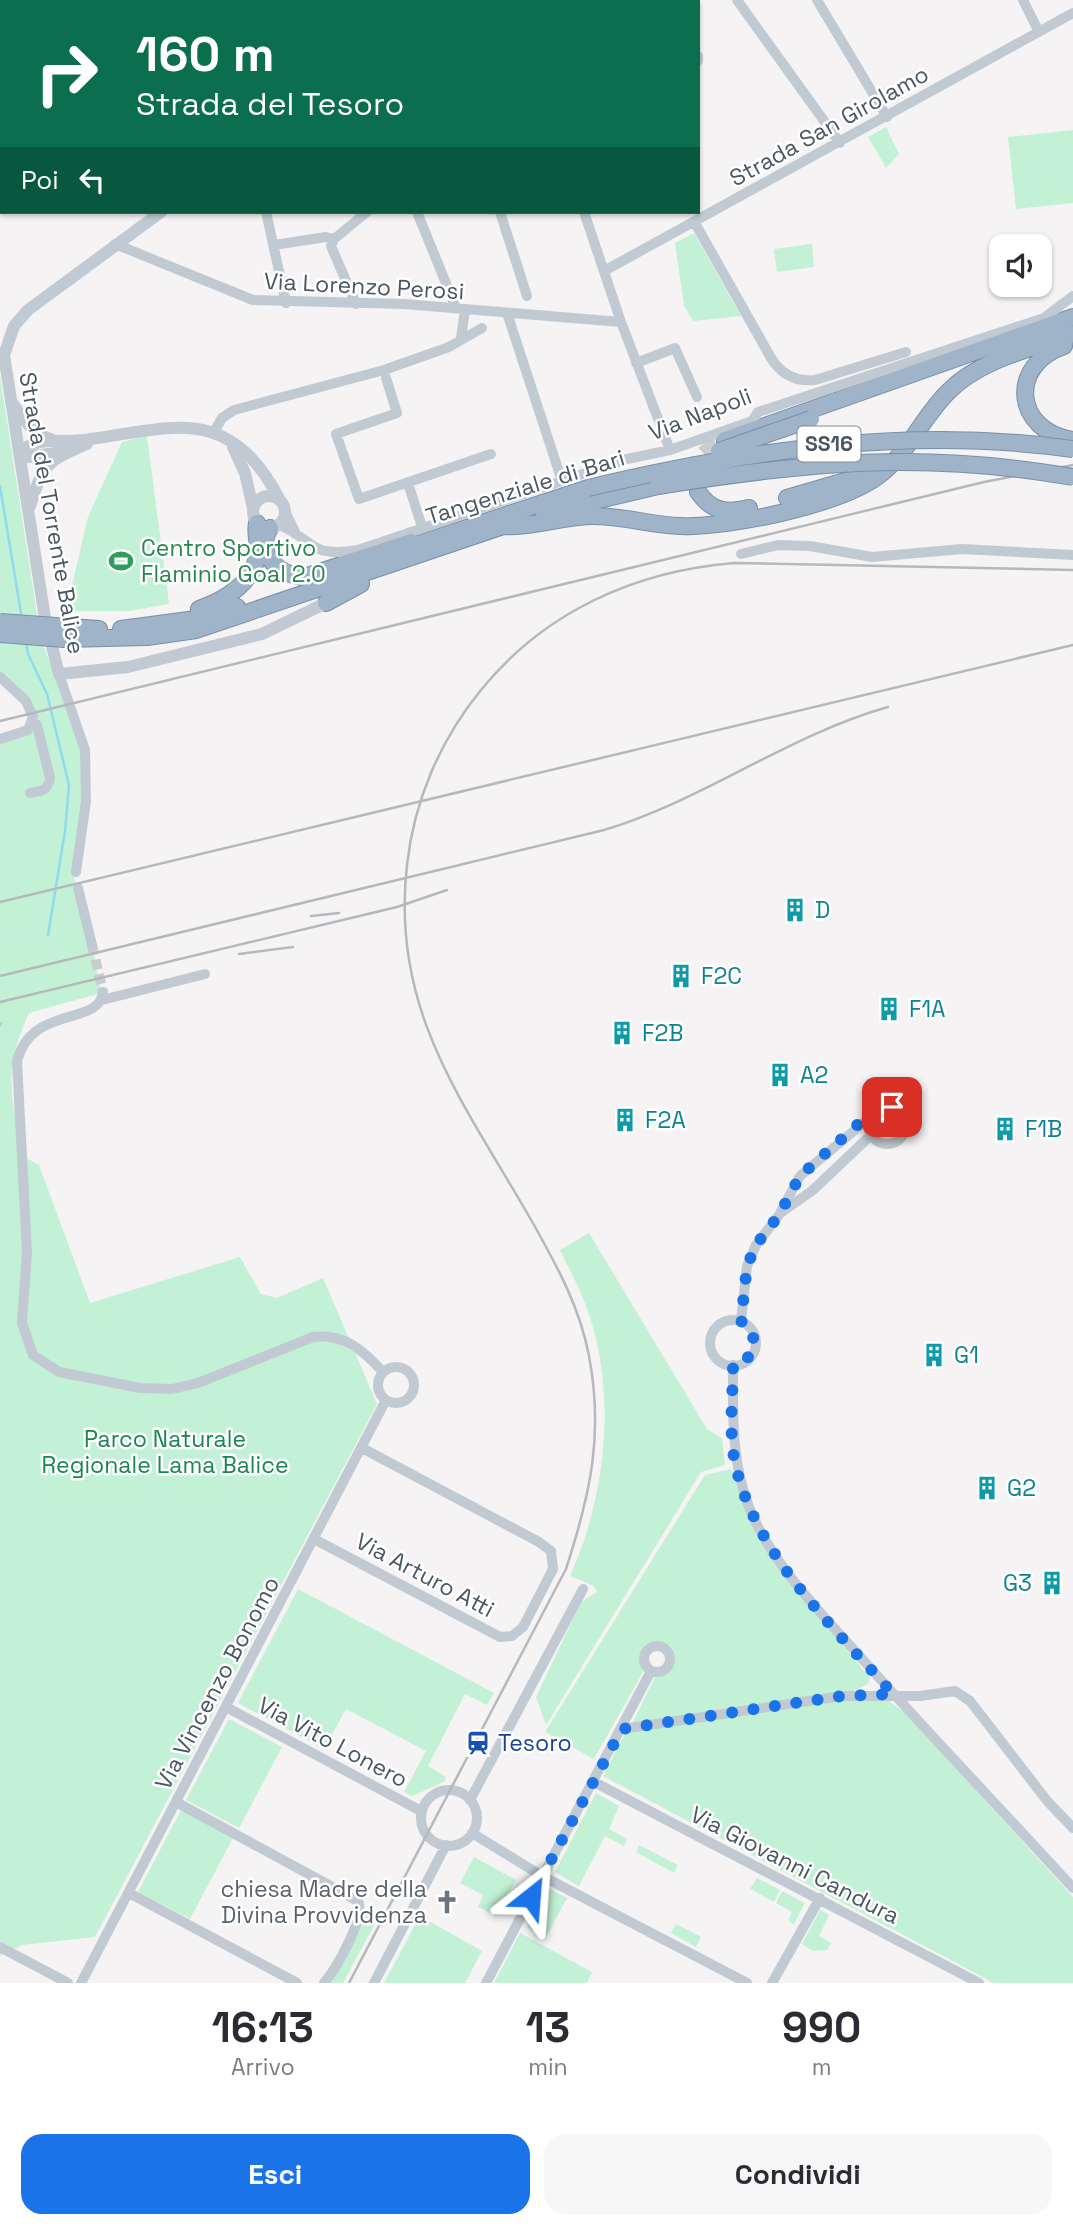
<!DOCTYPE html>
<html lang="it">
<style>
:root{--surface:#fff;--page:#f7f7f7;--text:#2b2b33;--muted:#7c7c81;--accent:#1a73e8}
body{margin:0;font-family:"Space Grotesk",sans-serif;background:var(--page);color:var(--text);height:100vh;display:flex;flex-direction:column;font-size:26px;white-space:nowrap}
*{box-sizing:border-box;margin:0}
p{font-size:23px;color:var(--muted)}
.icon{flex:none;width:38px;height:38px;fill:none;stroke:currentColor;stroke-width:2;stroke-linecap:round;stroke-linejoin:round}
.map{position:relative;height:1983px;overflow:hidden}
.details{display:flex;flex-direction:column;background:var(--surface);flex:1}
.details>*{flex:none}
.hud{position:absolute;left:0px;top:0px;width:700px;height:214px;box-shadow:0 2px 5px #0004;background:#0b6e4f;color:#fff;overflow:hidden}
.controls{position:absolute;left:989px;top:234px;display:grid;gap:14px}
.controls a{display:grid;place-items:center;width:63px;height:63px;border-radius:14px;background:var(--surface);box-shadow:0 2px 5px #0004;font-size:35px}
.pin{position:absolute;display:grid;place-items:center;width:60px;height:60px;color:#fff;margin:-30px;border-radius:14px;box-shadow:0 4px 10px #0006}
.me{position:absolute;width:77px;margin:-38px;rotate:28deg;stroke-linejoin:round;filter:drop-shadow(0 0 5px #0008)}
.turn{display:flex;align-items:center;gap:24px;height:147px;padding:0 21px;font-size:32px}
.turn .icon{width:91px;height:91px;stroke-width:2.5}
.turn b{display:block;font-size:49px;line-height:60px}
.then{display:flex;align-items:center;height:66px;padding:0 21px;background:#0003;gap:14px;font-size:26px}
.eta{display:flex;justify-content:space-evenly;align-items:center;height:119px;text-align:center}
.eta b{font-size:42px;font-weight:600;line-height:49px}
.primary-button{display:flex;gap:14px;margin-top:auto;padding:14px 21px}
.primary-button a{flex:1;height:80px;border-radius:21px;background:var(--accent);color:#fff;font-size:28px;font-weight:600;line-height:80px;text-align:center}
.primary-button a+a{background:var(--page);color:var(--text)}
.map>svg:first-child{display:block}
.green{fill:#c3f1d5}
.water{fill:#90daee}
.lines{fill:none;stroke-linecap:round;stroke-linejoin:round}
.stream{stroke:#90daee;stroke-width:2.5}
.minor-tunnel{stroke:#caccce;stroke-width:10;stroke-dasharray:10 5;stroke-linecap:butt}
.trunk-tunnel{stroke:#caccce;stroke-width:16;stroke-dasharray:16 8;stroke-linecap:butt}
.trunk-casing{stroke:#7690ad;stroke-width:18}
.minor{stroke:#c1cad2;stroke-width:10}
.tertiary{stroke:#c1cad2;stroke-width:12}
.trunk{stroke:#9fb4c9;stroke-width:16}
.rail{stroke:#b5b8bd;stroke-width:2.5}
.trunk-bridge-casing{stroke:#7690ad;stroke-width:18;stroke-linecap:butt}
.trunk-bridge{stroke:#9fb4c9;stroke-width:16}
.route{stroke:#1a73e8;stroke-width:12;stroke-dasharray:0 21.6}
.labels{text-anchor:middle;stroke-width:5;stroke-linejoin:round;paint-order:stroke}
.shield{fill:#fff;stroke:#808990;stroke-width:2}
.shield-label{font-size:21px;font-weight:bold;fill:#4a5661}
.street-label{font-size:23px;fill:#4a5661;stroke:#fff}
.leisure-label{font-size:23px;fill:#27864d;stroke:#fff;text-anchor:start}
.culture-label{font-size:23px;fill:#0d838f;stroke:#fff;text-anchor:start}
.park-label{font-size:23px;fill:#17864f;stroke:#fff}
.transit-label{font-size:23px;fill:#164399;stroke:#fff;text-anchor:start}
.worship-label{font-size:23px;fill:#5b616d;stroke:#fff;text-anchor:end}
</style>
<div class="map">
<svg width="1073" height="1983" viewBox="0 0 1073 1983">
<rect width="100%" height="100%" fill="#f5f3f3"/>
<!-- green -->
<path class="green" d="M 886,127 L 899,154 L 886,168 L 868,137 Z
M 1073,130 L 1073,203 L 1016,209 L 1008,137 Z
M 694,233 L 741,316 L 693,321 L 684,305 L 675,243 Z
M 812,244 L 814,267 L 777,272 L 774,249 Z
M 0,376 L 41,640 L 80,739 L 86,779 L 83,841 L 74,879 L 89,927 L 101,993 L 29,1013 C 3,1067 9,1105 28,1159 L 39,1165 L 90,1303 L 240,1257 L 261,1294 L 277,1298 L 323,1278 L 377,1404 L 95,1937 L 22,1945 L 0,1956 L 0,740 L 29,724 L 22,702 L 0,679 Z
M 147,436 L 169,604 L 129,611 L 66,611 L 88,517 L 122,442 Z
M 589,1233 L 707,1429 L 722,1438 L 725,1465 L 701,1472 L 546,1725 L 536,1697 L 581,1602 L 597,1592 L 594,1586 L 570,1576 C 607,1494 618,1389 585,1303 C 578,1285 568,1267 560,1250 Z
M 731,1469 L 774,1563 L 870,1678 L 868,1684 L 853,1691 L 632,1724 L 656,1675 C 671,1672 677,1663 672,1648 L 656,1641 L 645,1645 L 639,1657 L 644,1670 L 594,1759 L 545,1732 L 705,1475 Z
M 298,1589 L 494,1693 L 487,1705 L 465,1694 L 428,1766 L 446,1777 L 444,1782 L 412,1796 L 404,1792 L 426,1751 L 346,1709 L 324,1749 L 238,1703 Z
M 888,1700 L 906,1714 L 1073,1897 L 1073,1983 L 994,1983 L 603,1776 L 626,1732 L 832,1701 Z
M 229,1719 L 282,1747 L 239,1828 L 186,1800 Z
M 596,1793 L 619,1806 L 609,1829 L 627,1839 L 624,1846 L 605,1836 L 579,1886 L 555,1872 Z
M 181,1810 L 233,1838 L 190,1919 L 138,1892 Z
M 639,1845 L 678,1865 L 674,1873 L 636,1852 Z
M 474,1857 L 516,1880 L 496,1916 L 478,1907 L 483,1895 L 460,1883 Z
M 757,1878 L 780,1890 L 774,1902 L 750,1889 Z
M 548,1888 L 567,1898 L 545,1939 L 527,1927 Z
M 782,1891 L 805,1903 L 794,1924 L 788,1921 L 792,1912 L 776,1903 Z
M 820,1910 L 829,1915 L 819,1936 L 831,1943 L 827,1950 L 813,1951 L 802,1944 Z
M 365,1914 L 377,1920 L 343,1983 L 330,1983 Z
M 420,1916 L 482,1951 L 465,1983 L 384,1983 Z
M 676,1924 L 701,1937 L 696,1947 L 671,1933 Z
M 520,1933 L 592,1972 L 587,1983 L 494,1983 Z"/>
<!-- water -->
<path class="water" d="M 0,0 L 121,2 L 2,2 L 2,162 Z
M 138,0 L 382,0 L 383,2 L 138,2 Z"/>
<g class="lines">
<!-- stream -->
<path class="stream" d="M 0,486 L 22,619
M 26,643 L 28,654 L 47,694 L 69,785 L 65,831 L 48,935
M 0,1025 L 1,1023"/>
<!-- minor-tunnel -->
<path class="minor-tunnel" d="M 92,945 L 103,992"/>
<!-- trunk-tunnel -->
<path class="trunk-tunnel" d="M 694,475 C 696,456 710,447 725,440"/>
<!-- trunk casing -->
<g class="trunk-casing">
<path id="trunk" d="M 1064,346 C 1008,365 1014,431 1073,440
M 725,440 L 1073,317
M 698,492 C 711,511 727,514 749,508
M 787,498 L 873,473
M 544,513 L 658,486
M 501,526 C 531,528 560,517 590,516 C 620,515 650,525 680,526 C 728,528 839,505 878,476 C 907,455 923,416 949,391 C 981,359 1031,349 1073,334
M 270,528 C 254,554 279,575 304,577 L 411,542
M 403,549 L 588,488
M 326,603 L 361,584
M 199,609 C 225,600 256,582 258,550 C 258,541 255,532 257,523
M 56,626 L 99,629
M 121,629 L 189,620 L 237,607
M 65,639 L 147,637 L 196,630 L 509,524"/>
</g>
<!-- minor -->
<path class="minor" d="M 587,0 L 588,2
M 658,0 L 659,2
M 737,0 L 840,143
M 817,0 L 887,117
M 1023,0 L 1039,32
M 470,2 L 472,0
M 633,2 L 635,0
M 698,56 L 698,61
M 266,212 L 286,303
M 417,212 L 456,308
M 500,212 L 527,296
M 584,212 L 621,322 L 670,450
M 695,223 L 771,358 C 781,374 796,382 815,380 L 906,352
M 115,244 L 253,300 L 404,304 L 621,322
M 274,245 L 326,237 L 334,239
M 604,271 L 1073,13
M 356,304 L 331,246 L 334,239 L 367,212
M 507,313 L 562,481
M 461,338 L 465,310
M 636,363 L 675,348 L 697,397
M 386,378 L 397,413 L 336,434 L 359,499 L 491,454
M 214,432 L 222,418 L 234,410 L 384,370 L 449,347 L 482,328
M 408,483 L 422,527
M 285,511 L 295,532
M 279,525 C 317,541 307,558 358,550 L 627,459 L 670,450 L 752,421 L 758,412 L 1044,318 L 1073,296
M 741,554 L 778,545 L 810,546 L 872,557 L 962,549 L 1073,555
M 59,674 L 85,750 L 86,801 L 76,872
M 0,677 L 26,701 L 33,717 L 28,730 L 0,739
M 30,793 C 41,791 48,791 50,778 L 37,725 L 32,723
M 78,888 L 92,945
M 103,992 C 99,1027 32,1004 17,1061 L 27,1252 L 22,1323 L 33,1355 L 59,1372 L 140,1388 L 172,1389 L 198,1383 L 313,1337 C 344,1333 363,1350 383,1372
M 102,1000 L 205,974
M868 1125a19 19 0 1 1 38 0a19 19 0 1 1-38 0Z
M 782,1212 L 813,1190 L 870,1136
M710 1343a23 23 0 1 1 46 0a23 23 0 1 1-46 0Z
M 741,1321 L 747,1266 L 756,1245 L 779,1215 L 800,1176 L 868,1119
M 733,1365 C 733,1415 731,1460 749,1507 C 770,1561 818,1610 856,1652 C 927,1732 1001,1809 1073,1888
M378 1385a18 18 0 1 1 36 0a18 18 0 1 1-36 0Z
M 314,1539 L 500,1637 L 512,1636 L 523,1627 L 553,1569 L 551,1551 L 539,1542 L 362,1448
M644 1659a13 13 0 1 1 26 0a13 13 0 1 1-26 0Z
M 226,1707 L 421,1811
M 622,1729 L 842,1696 L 920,1696 L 955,1691 L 970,1701 L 1048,1802 L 1073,1828
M 594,1782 L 979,1983
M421 1818a28 28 0 1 1 56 0a28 28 0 1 1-56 0Z
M 470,1800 L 583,1589
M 176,1802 L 358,1901 C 366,1917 336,1969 324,1983
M 472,1833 L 542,1876 L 747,1983
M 129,1893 L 297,1983
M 0,1947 L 68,1983
M 81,1983 L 386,1400
M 374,1983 L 446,1845
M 486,1983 L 651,1671
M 772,1983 L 820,1898"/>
<!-- tertiary -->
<path class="tertiary" d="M 161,212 L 28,310 L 14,326 L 4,355 L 45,618 L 59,674 L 128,667 L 262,634 L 326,603
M 14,405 C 24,420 33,434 51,439
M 233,447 L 245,473 L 253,508
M 19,453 C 37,435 61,443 84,440 C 174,428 229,402 281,502
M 19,453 L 28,457 L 62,452
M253 512a16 16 0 1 1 32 0a16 16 0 1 1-32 0Z
M 30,506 C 43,465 46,461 87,444"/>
<!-- trunk -->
<use href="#trunk" class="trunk"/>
<!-- rail -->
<path class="rail" d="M 0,721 L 984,482 L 1073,465
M 0,902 L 1073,645
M 311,916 L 339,913
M 239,954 L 293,947
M 0,976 L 604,830 C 704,800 788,735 888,707
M 0,1002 L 397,907 L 447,890
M 349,1983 L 566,1569 C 590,1495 604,1435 589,1356 C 580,1308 558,1268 534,1225 C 466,1105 390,1013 407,865 C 414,801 440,740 481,690 C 544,612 635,571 734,563 L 1073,570"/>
<!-- trunk-bridge casing -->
<g class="trunk-bridge-casing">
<path id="trunk-bridge" d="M 719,451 L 811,419
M 658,486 C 807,462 923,451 1073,477
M 588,488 C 748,450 909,426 1073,449
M 0,622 L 56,626
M 0,634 L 65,639"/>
</g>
<!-- trunk-bridge -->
<use href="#trunk-bridge" class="trunk-bridge"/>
</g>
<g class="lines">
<!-- route -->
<path class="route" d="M 531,1897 L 622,1729 L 842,1696 L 893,1694 C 834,1627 757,1557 736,1467 C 728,1435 733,1398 733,1365 L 745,1362 L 755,1346 L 751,1328 L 741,1321 L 747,1266 L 756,1245 L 779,1215 L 800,1176 L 874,1110 L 892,1107"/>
</g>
<!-- icons -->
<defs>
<g id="stadium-bare" transform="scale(1.89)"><path d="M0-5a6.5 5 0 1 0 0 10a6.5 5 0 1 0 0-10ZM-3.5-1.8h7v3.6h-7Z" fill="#2e9e5b" stroke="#fff" stroke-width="2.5" paint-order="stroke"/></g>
<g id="building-bare" transform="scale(1.89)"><path d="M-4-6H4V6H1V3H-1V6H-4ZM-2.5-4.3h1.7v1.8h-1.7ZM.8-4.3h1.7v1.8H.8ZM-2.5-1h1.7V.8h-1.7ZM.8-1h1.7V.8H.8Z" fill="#0f9aa8" stroke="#fff" stroke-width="2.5" paint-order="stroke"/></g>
<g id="station-bare" transform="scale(1.89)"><path d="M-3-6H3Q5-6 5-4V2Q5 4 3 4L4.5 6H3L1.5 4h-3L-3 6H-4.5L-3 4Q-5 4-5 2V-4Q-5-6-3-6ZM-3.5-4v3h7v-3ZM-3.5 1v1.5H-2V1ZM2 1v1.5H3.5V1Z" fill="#1a4fb4" stroke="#fff" stroke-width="2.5" paint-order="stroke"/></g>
<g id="church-bare" transform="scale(1.89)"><path d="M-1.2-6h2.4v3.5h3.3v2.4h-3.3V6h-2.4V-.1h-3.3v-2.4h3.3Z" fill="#6b7280" stroke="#fff" stroke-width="2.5" paint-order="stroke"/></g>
</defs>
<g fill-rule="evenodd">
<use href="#stadium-bare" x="121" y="561"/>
<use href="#building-bare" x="795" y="910"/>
<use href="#building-bare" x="681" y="976"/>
<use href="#building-bare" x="889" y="1009"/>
<use href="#building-bare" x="622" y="1033"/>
<use href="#building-bare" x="780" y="1075"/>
<use href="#building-bare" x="625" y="1120"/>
<use href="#building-bare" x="1005" y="1129"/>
<use href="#building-bare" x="934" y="1355"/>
<use href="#building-bare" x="987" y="1488"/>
<use href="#building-bare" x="1052" y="1583"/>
<use href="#station-bare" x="478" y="1743"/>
<use href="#church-bare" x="447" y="1902"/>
</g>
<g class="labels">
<!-- shield labels -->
<rect class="shield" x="797.5" y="426.5" width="63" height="35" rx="5"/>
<g class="shield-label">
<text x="829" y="451">SS16</text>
</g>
<!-- street labels -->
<g class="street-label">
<text transform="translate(829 126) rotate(-29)" y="8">Strada San Girolamo</text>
<text transform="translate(364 286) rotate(3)" y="8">Via Lorenzo Perosi</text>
<text transform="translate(700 414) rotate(-21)" y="8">Via Napoli</text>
<text transform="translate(525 487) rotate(-17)" y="8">Tangenziale di Bari</text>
<text transform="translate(52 513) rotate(80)" y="8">Strada del Torrente Balice</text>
<text transform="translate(425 1575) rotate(28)" y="8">Via Arturo Atti</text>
<text transform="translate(217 1683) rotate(-62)" y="8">Via Vincenzo Bonomo</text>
<text transform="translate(333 1742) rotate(28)" y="8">Via Vito Lonero</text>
<text transform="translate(795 1865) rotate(27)" y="8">Via Giovanni Candura</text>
</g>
<!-- leisure labels -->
<g class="leisure-label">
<text x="141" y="556">Centro Sportivo<tspan x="141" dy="26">Flaminio Goal 2.0</tspan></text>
</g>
<!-- culture labels -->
<g class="culture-label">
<text x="815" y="918">D</text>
<text x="701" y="984">F2C</text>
<text x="909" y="1017">F1A</text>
<text x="642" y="1041">F2B</text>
<text x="800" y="1083">A2</text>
<text x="645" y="1128">F2A</text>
<text x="1025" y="1137">F1B</text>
<text x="954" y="1363">G1</text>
<text x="1007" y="1496">G2</text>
<text x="1032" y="1591" text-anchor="end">G3</text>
</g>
<!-- park labels -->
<g class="park-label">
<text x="165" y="1447">Parco Naturale<tspan x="165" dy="26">Regionale Lama Balice</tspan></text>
</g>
<!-- transit labels -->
<g class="transit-label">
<text x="498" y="1751">Tesoro</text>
</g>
<!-- worship labels -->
<g class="worship-label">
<text x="427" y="1897">chiesa Madre della<tspan x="427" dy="26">Divina Provvidenza</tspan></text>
</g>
</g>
</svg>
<div class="controls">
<a><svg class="icon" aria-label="sound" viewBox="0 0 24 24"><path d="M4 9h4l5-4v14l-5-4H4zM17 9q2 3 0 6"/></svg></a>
</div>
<div class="pin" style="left:892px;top:1107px;background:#d93025"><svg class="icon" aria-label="arrive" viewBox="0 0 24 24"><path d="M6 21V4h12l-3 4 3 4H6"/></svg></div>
<svg class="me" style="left:531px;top:1897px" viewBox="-20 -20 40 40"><path d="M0-17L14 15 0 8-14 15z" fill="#1a73e8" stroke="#fff" stroke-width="4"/></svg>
<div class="hud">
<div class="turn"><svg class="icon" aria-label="right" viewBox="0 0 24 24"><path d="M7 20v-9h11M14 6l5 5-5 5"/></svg><div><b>160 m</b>Strada del Tesoro</div></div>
<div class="then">Poi<svg class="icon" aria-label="left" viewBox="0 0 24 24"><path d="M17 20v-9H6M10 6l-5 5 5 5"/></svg></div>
</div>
</div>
<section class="details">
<div class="eta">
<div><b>16:13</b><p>Arrivo</p></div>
<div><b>13</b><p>min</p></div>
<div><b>990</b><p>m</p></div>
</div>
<div class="primary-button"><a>Esci</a><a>Condividi</a></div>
</section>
